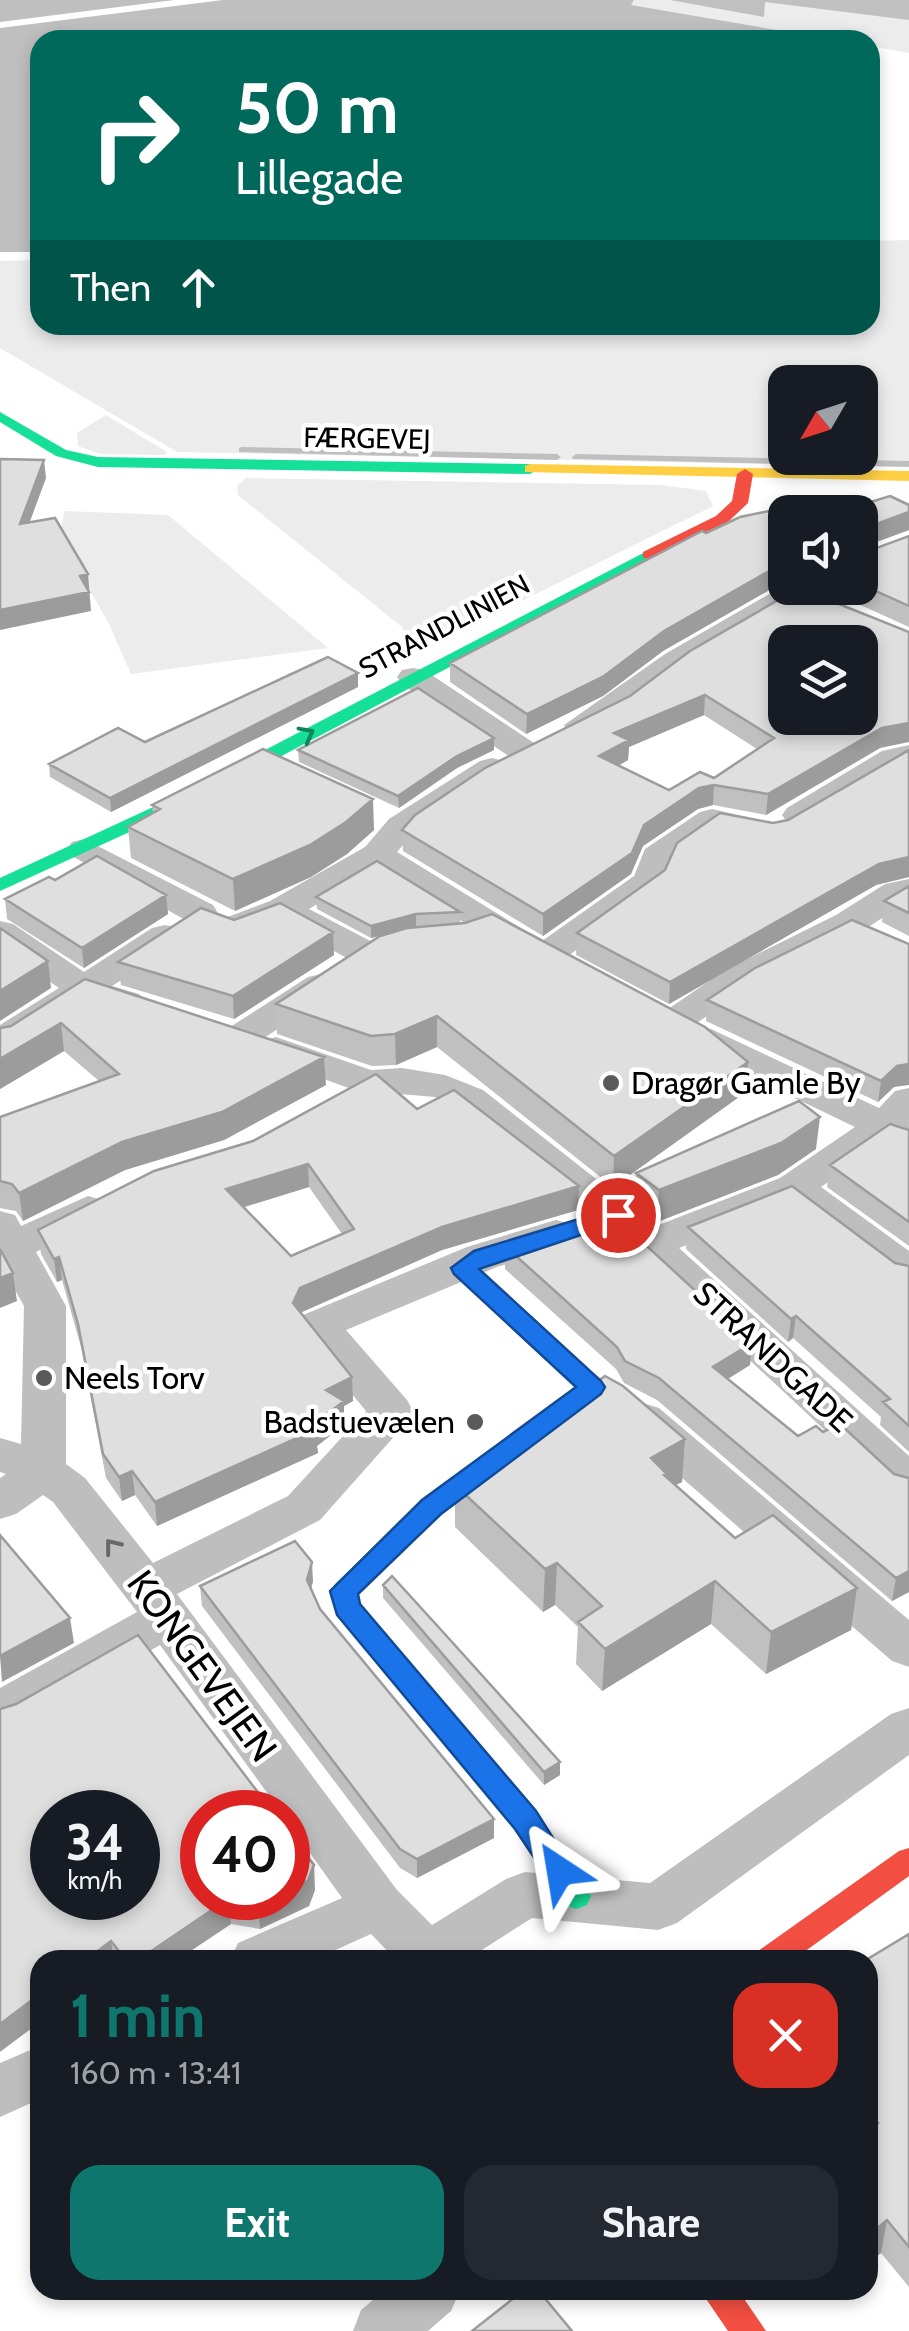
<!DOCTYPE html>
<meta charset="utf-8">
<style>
:root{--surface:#171b24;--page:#242831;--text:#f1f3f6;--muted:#9ea1a6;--accent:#0f766e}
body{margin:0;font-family:Cabin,sans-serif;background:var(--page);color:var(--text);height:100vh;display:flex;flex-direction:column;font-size:38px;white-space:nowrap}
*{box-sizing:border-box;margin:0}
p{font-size:32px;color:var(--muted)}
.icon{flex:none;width:55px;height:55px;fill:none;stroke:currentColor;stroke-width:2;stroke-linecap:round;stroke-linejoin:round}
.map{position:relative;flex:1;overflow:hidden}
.drawer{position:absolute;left:30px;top:1950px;width:848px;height:350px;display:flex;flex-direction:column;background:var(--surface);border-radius:30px;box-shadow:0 5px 15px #0003}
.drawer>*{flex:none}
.top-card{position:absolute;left:30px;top:30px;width:850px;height:305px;border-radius:30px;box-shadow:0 5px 15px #0003;background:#00695c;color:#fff;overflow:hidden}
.needle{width:65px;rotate:231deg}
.fabs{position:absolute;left:768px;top:365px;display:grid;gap:20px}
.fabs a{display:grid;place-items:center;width:110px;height:110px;border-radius:20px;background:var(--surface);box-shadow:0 5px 15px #0003;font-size:50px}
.speed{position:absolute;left:30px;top:1790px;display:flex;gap:20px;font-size:50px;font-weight:700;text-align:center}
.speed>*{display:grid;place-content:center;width:130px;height:130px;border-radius:50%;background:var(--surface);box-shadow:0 5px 15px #0003;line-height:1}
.speed small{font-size:25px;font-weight:400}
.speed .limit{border:15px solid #d22;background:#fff;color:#111}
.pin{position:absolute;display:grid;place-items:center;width:85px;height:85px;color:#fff;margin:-42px;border:5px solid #fff;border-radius:50%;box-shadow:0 2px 10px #0007}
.me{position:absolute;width:110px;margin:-55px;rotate:327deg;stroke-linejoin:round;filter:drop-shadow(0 0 8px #0008)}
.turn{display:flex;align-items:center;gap:35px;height:210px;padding:0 40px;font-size:45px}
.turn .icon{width:130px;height:130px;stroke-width:2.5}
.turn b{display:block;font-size:70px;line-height:85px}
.then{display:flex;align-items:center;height:95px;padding:0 40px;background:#0003;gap:20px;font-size:38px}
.round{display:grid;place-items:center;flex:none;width:105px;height:105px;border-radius:30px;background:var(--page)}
.overview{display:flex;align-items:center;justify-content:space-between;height:170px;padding:0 40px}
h1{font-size:60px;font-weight:700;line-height:75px;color:var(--accent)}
.primary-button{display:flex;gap:20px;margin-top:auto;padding:20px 40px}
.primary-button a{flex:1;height:115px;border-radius:30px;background:var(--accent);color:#fff;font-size:40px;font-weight:700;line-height:115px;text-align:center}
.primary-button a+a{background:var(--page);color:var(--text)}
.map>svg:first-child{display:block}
.green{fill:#ececec;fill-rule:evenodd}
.water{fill:#bfbfbf}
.pier{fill:#fff}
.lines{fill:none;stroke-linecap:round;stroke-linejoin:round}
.stream{fill:#bfbfbf;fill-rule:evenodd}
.street{fill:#bebebe;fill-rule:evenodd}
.fast{fill:#16e098;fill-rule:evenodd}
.slow{fill:#ffcf43;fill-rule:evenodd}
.jam{fill:#f24e42;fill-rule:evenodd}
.wall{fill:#c0c0c0;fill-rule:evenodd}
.shaded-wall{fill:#9c9c9c}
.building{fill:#dfdfdf;stroke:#9c9c9c;stroke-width:2.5;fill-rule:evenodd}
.oneway{stroke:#0d865b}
.oneway2{stroke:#686868}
.route{fill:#1a73e8;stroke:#114b97;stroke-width:2.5}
.poi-dot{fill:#595959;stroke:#fff;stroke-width:4}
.labels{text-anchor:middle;stroke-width:9;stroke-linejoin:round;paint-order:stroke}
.far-street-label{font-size:28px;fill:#000;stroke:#fff}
.poi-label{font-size:32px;fill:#000;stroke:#fff;text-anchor:start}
.street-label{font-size:32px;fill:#000;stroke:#fff}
.near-street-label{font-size:38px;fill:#000;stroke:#fff}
</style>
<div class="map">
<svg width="909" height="2331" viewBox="0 0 909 2331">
<rect width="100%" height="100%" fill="#fff"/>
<!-- green -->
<path class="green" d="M 634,0 L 909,0 L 909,53 L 870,46 L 870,40 L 835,40 L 630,5 Z
M 909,240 L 909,467 L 177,452 L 0,348 L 0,261 L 40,260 L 40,325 L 870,325 L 870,241 ZM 785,382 L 860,382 L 860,458 L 785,458 Z
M 106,415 L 167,452 L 165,455 L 100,454 L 78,446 L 77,433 Z
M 246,478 L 661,485 L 706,491 L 713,506 L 461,631 L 409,638 L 402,627 L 238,495 L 237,486 Z
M 65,511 L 168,515 L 328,648 L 131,674 L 108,622 L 59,536 Z"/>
<!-- water -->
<path class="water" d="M 0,0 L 634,0 L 631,5 L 835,40 L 40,40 L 40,252 L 0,252 Z"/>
<!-- pier -->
<path class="pier" d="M 174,0 L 223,0 L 0,28 L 0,22 Z"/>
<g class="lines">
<!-- stream -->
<path class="stream" d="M 242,447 L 557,454 L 561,457 L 557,460 L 239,452 L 239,448 Z
M 576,454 L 909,461 L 909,467 L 573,459 L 572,457 Z"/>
<!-- street -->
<path class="street" d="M 785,585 L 816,588 L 811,594 L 687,668 L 627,713 L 591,732 L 569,732 L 564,725 L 665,654 Z
M 413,668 L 424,670 L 534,743 L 538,750 L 534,757 L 510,757 L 402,684 L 397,677 L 402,670 Z
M 909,745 L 909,765 L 811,822 L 787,822 L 782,815 L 787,808 L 882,751 Z
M 492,758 L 504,761 L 508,768 L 504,775 L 413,833 L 397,852 L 542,941 L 634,876 L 645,849 L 700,812 L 712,809 L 747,817 L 752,824 L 747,831 L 735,834 L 718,830 L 673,861 L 662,888 L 557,964 L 544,967 L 531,964 L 526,956 L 515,954 L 377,869 L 309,909 L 380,946 L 385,954 L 380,962 L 367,965 L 354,962 L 281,922 L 238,937 L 225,934 L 220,926 L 225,918 L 270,901 L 365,847 L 389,819 L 480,761 Z
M 84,839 L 213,905 L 218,913 L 213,921 L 200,924 L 187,921 L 72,856 L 67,849 L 72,842 Z
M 909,879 L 909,901 L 862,931 L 751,986 L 691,1027 L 711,1029 L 879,1108 L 895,1091 L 909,1088 L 909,1150 L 886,1142 L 821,1187 L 909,1251 L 909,1286 L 894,1282 L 790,1204 L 679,1248 L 909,1456 L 909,1499 L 893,1494 L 604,1224 L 455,1108 L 435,1097 L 354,1090 L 263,1057 L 257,1049 L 263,1041 L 276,1037 L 371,1070 L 402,1068 L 445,1075 L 483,1090 L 656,1226 L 780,1178 L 855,1127 L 685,1045 L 679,1037 L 682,1032 L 671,1035 L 658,1032 L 652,1024 L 658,1016 L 725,970 L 836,915 L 885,884 Z
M 0,921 L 13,924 L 84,972 L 152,928 L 165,925 L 178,928 L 183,936 L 178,944 L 112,986 L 139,994 L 145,1002 L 139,1010 L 126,1013 L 87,1002 L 13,1050 L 0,1053 L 0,1025 L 59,988 L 0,948 Z
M 321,974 L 334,977 L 339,985 L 334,993 L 253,1045 L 240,1048 L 227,1045 L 221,1037 L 227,1029 L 308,977 Z
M 88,1196 L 102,1200 L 108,1209 L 102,1218 L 36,1252 L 66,1306 L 66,1464 L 85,1478 L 153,1563 L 288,1496 L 366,1411 L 303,1335 L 297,1325 L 303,1315 L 467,1247 L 556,1220 L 571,1224 L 577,1234 L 571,1244 L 497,1267 L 346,1330 L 407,1400 L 413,1411 L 407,1422 L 320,1520 L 177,1594 L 397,1890 L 432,1925 L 506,1879 L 525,1872 L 650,1883 L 891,1714 L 909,1708 L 909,1755 L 677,1923 L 658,1930 L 532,1918 L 466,1960 L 396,1960 L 371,1934 L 313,1960 L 230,1960 L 238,1943 L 342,1898 L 288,1822 L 288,1812 L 281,1812 L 160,1645 L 18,1726 L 0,1732 L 0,1688 L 137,1612 L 53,1502 L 43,1495 L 16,1514 L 0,1519 L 0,1478 L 6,1474 L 0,1472 L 0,1438 L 21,1444 L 24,1306 L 0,1263 L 0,1211 L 15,1215 L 21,1226 Z
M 643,1403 L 659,1408 L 909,1620 L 909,1667 L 892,1661 L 627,1430 L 621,1419 L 627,1408 Z
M 40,2046 L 40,2099 L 0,2117 L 0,2063 Z
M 385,2290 L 460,2290 L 451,2311 L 428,2331 L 353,2331 L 361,2310 Z"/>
<!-- fast -->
<path class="fast" d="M 0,412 L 66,450 L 98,457 L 530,464 L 538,469 L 530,474 L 98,467 L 56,456 L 0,422 Z
M 649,550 L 657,555 L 655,558 L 191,804 L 0,891 L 0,878 L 177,796 Z
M 463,1260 L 471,1262 L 604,1387 L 440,1514 L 358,1594 L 360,1605 L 536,1811 L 591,1896 L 587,1905 L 576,1909 L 565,1905 L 516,1829 L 334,1608 L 331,1591 L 335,1584 L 422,1500 L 576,1386 L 455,1274 L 451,1268 Z"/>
<!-- slow -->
<path class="slow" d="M 530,464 L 909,471 L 909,481 L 525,472 L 525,466 Z"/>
<!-- jam -->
<path class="jam" d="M 745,469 L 753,474 L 748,503 L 728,522 L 655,558 L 643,558 L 643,552 L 716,516 L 732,501 L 737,474 Z
M 909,1848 L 909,1876 L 793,1960 L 754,1960 L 758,1951 L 899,1851 Z
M 700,2290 L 738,2290 L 766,2331 L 728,2331 Z"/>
</g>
<!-- wall -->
<path class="wall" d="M 670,0 L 909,0 L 909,20 L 765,2 L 764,17 Z
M 890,496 L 909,505 L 909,530 L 860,548 L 860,512 L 785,512 L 785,581 L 663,651 L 603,696 L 526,734 L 450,682 L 450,663 L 702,531 L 706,533 L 740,517 L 788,507 L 795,512 L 807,507 L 813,510 L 834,503 L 851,508 Z
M 909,536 L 909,627 L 823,588 L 860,588 L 860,554 Z
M 909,632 L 880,748 L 766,815 L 713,805 L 698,809 L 643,846 L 631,874 L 543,936 L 403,851 L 402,830 L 630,696 ZM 704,715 L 757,749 L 714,778 L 669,790 L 618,766 L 628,760 L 629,747 Z
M 358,673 L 358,687 L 111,812 L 50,777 L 49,764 L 145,742 Z
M 494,738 L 494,750 L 457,768 L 399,808 L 299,762 L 298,750 Z
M 909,750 L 909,877 L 876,885 L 669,1004 L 576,955 L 577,933 L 773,823 L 788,820 Z
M 152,805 L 374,830 L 347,854 L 311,877 L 235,911 L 131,858 L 128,827 L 153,813 Z
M 55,880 L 166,895 L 168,914 L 84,968 L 7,919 L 5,899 Z
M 909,886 L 909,936 L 882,922 L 884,901 Z
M 316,897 L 460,912 L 460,924 L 748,1062 L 746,1092 L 613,1187 L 437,1047 L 396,1065 L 372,1066 L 277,1034 L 276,1004 L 380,936 L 371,938 L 317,909 Z
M 234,920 L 333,932 L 334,955 L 234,1019 L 121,985 L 118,962 Z
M 85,979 L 326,1085 L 224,1140 L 125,1170 L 23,1221 L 16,1211 L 0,1208 L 0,1117 L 99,1081 L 64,1051 L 0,1089 L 0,1028 L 11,1026 Z
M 707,1000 L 894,1087 L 878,1102 L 706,1021 Z
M 417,1109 L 578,1210 L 442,1250 L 302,1312 L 301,1313 L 352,1377 L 353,1401 L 344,1406 L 344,1425 L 317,1446 L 318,1453 L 157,1526 L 135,1495 L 122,1501 L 106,1478 L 81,1347 L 62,1280 L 57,1282 L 41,1254 L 38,1230 ZM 309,1187 L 342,1234 L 291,1256 L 244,1207 Z
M 909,1130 L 909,1246 L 827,1187 L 830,1165 Z
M 816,1149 L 778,1175 L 657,1222 L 634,1204 L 636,1173 Z
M 688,1227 L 909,1266 L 909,1452 L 880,1425 L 881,1417 L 793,1338 L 788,1342 L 686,1249 Z
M 505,1246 L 752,1343 L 750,1365 L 728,1379 L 798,1436 L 823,1432 L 894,1474 L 909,1478 L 909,1592 L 892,1601 L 657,1400 L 624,1383 L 616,1369 L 505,1269 Z
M 685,1439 L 682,1482 L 675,1485 L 735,1538 L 857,1588 L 851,1630 L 766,1674 L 711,1624 L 602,1691 L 576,1664 L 578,1627 L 555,1605 L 543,1612 L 455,1527 L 455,1485 Z
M 313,1581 L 311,1589 L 320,1609 L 494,1819 L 494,1838 L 417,1878 L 400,1868 L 202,1606 L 200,1586 Z
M 383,1585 L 560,1762 L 560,1775 L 544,1785 L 383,1598 Z
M 0,1709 L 315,1890 L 309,1906 L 260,1929 L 231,1924 L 177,1960 L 40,1960 Z
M 909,1934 L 909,2287 L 881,2253 L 868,2263 L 868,1960 Z"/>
<!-- shaded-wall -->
<path class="shaded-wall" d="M 44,460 L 46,478 L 22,543 L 20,524 Z
M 909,512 L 909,530 L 860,548 L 860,530 Z
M 785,562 L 785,581 L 663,651 L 603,696 L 526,734 L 527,714 L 664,631 Z
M 88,574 L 91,611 L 0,630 L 0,610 L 80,576 Z
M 358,673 L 358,687 L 111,812 L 110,798 Z
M 705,695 L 704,715 L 629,747 L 628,760 L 598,777 L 599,756 L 614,733 Z
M 909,723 L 909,742 L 880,748 L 766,815 L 768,794 L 882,728 Z
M 494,738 L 494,750 L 457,768 L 399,808 L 398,796 L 457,756 Z
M 714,785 L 713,805 L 698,809 L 643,846 L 631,874 L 543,936 L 543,914 L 644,825 L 699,788 Z
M 373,799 L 374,830 L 347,854 L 311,877 L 235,911 L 233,879 Z
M 909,857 L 909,877 L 876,885 L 669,1004 L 670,982 L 879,864 Z
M 166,895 L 168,914 L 84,968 L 82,948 Z
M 416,914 L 416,926 L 371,938 L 371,926 Z
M 333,932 L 334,955 L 234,1019 L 233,996 Z
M 48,961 L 51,988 L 0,1021 L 0,991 Z
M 437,1016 L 437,1047 L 396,1065 L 395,1034 Z
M 61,1023 L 64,1051 L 0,1089 L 0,1059 Z
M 324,1057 L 326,1085 L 224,1140 L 125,1170 L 23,1221 L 19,1193 L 122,1142 Z
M 748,1062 L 746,1092 L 613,1187 L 614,1156 Z
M 909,1064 L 909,1085 L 894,1087 L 878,1102 L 881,1081 L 897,1066 Z
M 820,1117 L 816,1149 L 778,1175 L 657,1222 L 659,1190 Z
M 308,1164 L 309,1187 L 228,1212 L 226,1189 Z
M 579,1186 L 578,1210 L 442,1250 L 302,1312 L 294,1327 L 293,1303 L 300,1288 L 442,1227 Z
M 59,1257 L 62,1280 L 57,1282 L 54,1259 Z
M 13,1273 L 17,1301 L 0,1308 L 0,1278 Z
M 796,1316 L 793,1338 L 788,1342 L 791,1319 Z
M 752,1343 L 750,1365 L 711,1389 L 713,1367 Z
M 352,1377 L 353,1401 L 344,1406 L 344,1425 L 317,1446 L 318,1453 L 157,1526 L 155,1502 L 313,1425 L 326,1390 Z
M 685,1439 L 682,1482 L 666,1490 L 651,1458 Z
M 132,1471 L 135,1495 L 122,1501 L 119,1477 Z
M 312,1562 L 313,1581 L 308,1600 L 307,1580 Z
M 557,1563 L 555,1605 L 543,1612 L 545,1569 Z
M 909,1571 L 909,1592 L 892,1601 L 896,1578 Z
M 715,1581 L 711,1624 L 602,1691 L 605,1649 Z
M 857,1588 L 851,1630 L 766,1674 L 771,1632 Z
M 70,1618 L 74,1643 L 2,1682 L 0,1656 Z
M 560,1762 L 560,1775 L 544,1785 L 544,1772 Z
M 494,1819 L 494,1838 L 417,1878 L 417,1859 Z
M 314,1865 L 315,1890 L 309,1906 L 260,1929 L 258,1904 L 272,1898 L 288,1898 L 288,1890 Z
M 228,1899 L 231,1924 L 177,1960 L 138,1960 Z
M 111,1941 L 114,1960 L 86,1960 Z
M 40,1994 L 40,2022 L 0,2052 L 0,2024 Z
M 887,2220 L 881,2253 L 868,2263 L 868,2236 Z"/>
<!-- building -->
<path class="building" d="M 0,459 L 44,460 L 20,524 L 55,518 L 88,574 L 80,576 L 89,592 L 0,610 Z
M 890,496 L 909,505 L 909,512 L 860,530 L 860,512 L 785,512 L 785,562 L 664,631 L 604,676 L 527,714 L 450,663 L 702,531 L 706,533 L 740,517 L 788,507 L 795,512 L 807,507 L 813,510 L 834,503 L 851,508 Z
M 909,536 L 909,606 L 860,584 L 860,554 Z
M 799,588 L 909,632 L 909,723 L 882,728 L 768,794 L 714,785 L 699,788 L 644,825 L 632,853 L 543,914 L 402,830 L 415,815 L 485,768 L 630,696 L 690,651 ZM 785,642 L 860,642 L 860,718 L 785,718 ZM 705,695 L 774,738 L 714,778 L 700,772 L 669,790 L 599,756 L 629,740 L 614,733 Z
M 328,657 L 358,673 L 110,798 L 49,764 L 118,728 L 145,742 Z
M 418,688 L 494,738 L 457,756 L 398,796 L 298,750 Z
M 263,749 L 373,799 L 346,822 L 310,845 L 233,879 L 128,827 L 160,809 L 152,805 Z
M 909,750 L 909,857 L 879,864 L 670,982 L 577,933 L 665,870 L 677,843 L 720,813 L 773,823 L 788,820 Z
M 97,856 L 166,895 L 82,948 L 5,899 L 49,877 L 55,880 Z
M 377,861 L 460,912 L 416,914 L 371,926 L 316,897 Z
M 909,886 L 909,913 L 884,901 Z
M 280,903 L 333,932 L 233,996 L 118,962 L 201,908 L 234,920 Z
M 492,914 L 705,1027 L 748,1062 L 614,1156 L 437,1016 L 395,1034 L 371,1036 L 276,1004 L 380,936 L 407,928 L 465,923 Z
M 852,920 L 909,944 L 909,1064 L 897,1066 L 881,1081 L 707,1000 L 755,968 Z
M 0,928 L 48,961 L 0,991 Z
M 85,979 L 324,1057 L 222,1112 L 122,1142 L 19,1193 L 12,1184 L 0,1181 L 0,1117 L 119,1074 L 61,1023 L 0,1059 L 0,1028 L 11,1026 Z
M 376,1074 L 417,1109 L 454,1090 L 579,1186 L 442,1227 L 300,1288 L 293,1303 L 352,1377 L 326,1390 L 344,1401 L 313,1425 L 317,1429 L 155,1502 L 132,1471 L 119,1477 L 103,1454 L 78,1324 L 59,1257 L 54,1259 L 38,1230 L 154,1171 L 253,1141 ZM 308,1164 L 354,1229 L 291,1256 L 226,1189 Z
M 799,1101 L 820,1117 L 781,1143 L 659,1190 L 636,1173 Z
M 890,1124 L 909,1130 L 909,1222 L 830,1165 Z
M 792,1186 L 895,1263 L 909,1266 L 909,1426 L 883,1402 L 890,1399 L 796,1316 L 791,1319 L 688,1227 Z
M 611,1213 L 752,1343 L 713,1367 L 798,1436 L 816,1426 L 823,1432 L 840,1424 L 894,1474 L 909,1478 L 909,1571 L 896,1578 L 659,1378 L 625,1361 L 617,1347 L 505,1246 Z
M 0,1249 L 13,1273 L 0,1278 Z
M 605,1376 L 623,1386 L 685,1439 L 651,1458 L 667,1474 L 664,1475 L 735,1538 L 773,1515 L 857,1588 L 771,1632 L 715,1581 L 605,1649 L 578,1622 L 602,1606 L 557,1563 L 545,1569 L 455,1485 Z
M 0,1535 L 70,1618 L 0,1656 Z
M 295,1541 L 312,1562 L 307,1580 L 320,1609 L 494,1819 L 417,1859 L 400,1849 L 200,1586 Z
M 392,1576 L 443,1632 L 560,1762 L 544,1772 L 383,1585 Z
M 138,1635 L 273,1812 L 202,1812 L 202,1898 L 272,1898 L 258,1904 L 228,1899 L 138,1960 L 126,1960 L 111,1941 L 86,1960 L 40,1960 L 40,1994 L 0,2024 L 0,1709 L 16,1704 ZM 52,1812 L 138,1812 L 138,1898 L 52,1898 Z
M 288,1831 L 314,1865 L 308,1881 L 288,1890 Z
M 909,1934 L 909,2247 L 887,2220 L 868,2236 L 868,2131 L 878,2123 L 868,2110 L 866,1960 Z
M 524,2290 L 538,2290 L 572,2331 L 472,2331 Z"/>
<!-- one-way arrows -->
<defs><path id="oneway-chevron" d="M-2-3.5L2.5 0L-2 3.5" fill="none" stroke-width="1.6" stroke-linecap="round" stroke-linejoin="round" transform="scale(2.5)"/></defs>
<use class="oneway" href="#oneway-chevron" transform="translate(307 734) rotate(-28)"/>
<use class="oneway2" href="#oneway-chevron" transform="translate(112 1546) rotate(-128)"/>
<!-- route -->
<path class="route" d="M 618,1207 L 626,1210 L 630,1215 L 626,1220 L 479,1269 L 601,1381 L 605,1387 L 601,1394 L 441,1514 L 358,1594 L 360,1604 L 536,1811 L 574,1871 L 570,1880 L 560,1884 L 549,1880 L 515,1829 L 337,1615 L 330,1591 L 422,1500 L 576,1387 L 454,1274 L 451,1268 L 474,1251 Z"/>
<!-- markers -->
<g class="poi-dot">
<circle cx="611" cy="1083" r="10"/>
<circle cx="44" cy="1378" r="10"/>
<circle cx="475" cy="1422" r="10"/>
</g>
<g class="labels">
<!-- far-street labels -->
<g class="far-street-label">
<text transform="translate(367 438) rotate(1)" y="10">FÆRGEVEJ</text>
<text transform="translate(444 626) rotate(-28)" y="10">STRANDLINIEN</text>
</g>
<!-- poi labels -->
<g class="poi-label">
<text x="631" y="1094">Dragør Gamle By</text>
<text x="64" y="1389">Neels Torv</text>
<text x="455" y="1433" text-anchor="end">Badstuevælen</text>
</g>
<!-- street labels -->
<g class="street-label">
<text transform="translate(773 1357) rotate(43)" y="11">STRANDGADE</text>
</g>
<!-- near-street labels -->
<g class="near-street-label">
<text transform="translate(202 1666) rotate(54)" y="13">KONGEVEJEN</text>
</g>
</g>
</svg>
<div class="fabs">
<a><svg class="needle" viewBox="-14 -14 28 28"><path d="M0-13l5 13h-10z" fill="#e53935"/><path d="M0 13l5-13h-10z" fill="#9ea1a6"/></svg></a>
<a><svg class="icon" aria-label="sound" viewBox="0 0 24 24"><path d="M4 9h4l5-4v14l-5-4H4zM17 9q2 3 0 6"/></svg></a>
<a><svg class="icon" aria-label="layers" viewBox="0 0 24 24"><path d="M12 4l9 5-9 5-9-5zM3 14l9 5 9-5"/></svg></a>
</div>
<div class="speed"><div>34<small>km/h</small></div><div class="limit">40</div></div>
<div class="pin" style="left:618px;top:1215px;background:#d93025"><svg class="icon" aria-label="arrive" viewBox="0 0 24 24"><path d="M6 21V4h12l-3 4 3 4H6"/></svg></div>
<svg class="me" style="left:560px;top:1871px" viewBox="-20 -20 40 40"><path d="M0-17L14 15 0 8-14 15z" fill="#1a73e8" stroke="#fff" stroke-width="4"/></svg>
<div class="top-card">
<div class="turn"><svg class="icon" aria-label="right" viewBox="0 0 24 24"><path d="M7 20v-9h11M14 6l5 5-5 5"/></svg><div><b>50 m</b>Lillegade</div></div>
<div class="then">Then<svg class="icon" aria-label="ahead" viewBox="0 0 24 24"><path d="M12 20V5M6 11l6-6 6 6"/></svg></div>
</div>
<section class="drawer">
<div class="overview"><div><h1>1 min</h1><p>160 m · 13:41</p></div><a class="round" style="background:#d93025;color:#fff"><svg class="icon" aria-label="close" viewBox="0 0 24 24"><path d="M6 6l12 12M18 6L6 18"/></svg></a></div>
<div class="primary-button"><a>Exit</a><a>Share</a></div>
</section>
</div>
